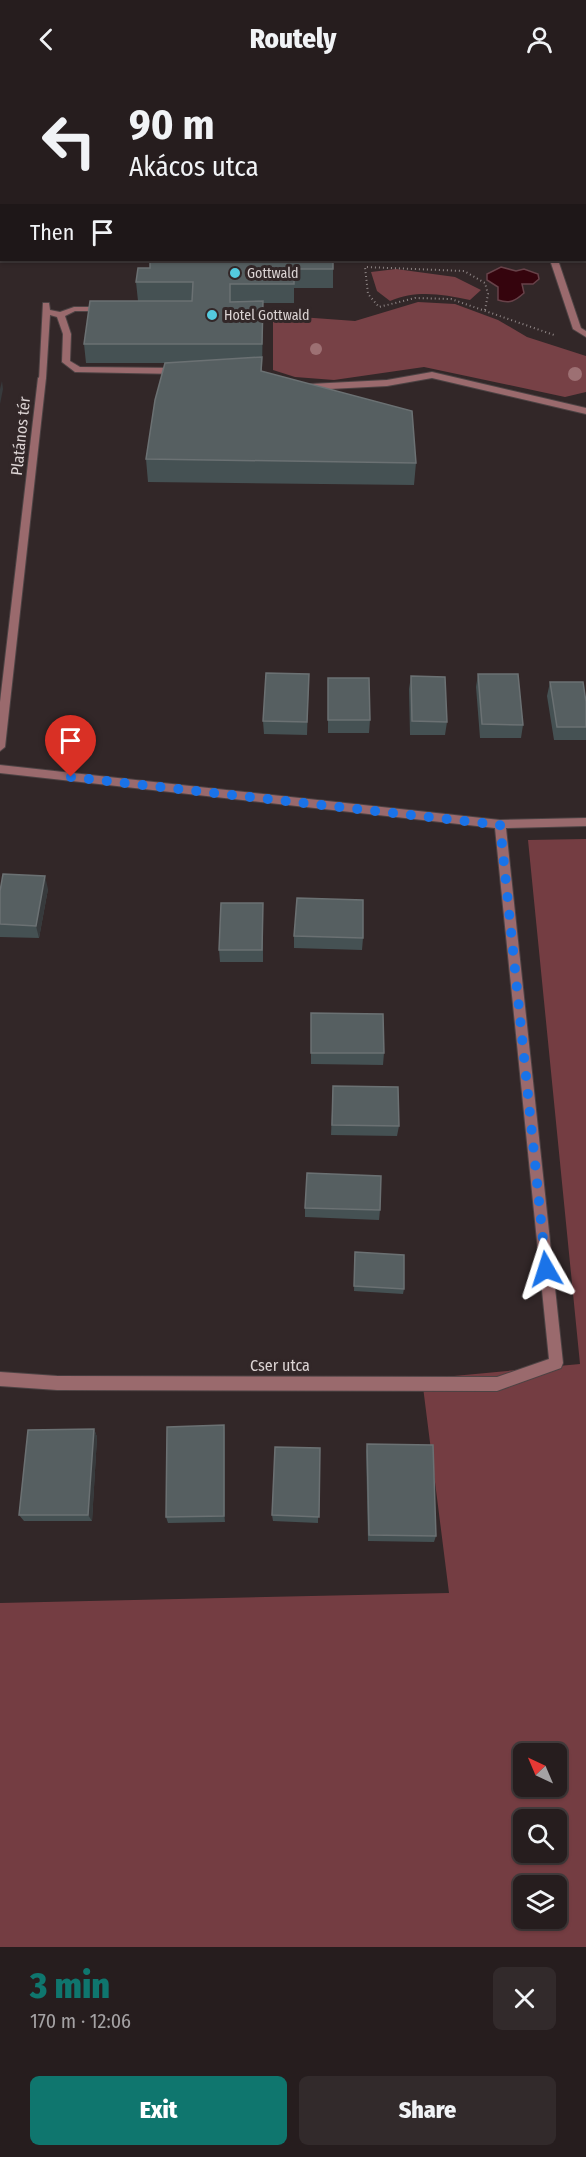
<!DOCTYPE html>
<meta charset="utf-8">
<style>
:root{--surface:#261d1e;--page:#322a2b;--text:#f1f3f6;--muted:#a4a2a4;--line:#423b3c;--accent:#0f766e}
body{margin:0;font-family:"Fira Sans Condensed",sans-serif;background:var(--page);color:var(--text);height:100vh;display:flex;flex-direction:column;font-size:22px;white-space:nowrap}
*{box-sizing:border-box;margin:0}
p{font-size:20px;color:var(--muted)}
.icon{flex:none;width:33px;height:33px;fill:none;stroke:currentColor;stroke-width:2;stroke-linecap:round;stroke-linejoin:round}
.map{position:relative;height:1869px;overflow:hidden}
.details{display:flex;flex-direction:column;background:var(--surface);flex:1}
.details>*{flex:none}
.hud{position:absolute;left:0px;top:0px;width:586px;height:183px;box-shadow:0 2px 4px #0004,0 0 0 2px var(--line);background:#261d1e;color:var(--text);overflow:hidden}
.needle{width:39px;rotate:316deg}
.tools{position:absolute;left:513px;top:1665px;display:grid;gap:12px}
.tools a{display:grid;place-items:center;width:54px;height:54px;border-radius:9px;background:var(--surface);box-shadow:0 2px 4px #0004,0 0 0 2px var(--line);font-size:30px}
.pin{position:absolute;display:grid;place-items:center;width:51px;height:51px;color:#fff;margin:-62px -26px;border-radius:50% 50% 50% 0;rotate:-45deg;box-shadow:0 0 6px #0007}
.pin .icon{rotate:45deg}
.me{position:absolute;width:66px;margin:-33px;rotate:354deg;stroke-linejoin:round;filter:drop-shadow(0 0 4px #0008)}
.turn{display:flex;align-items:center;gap:21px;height:126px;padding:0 30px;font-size:27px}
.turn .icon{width:78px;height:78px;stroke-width:2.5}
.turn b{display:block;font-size:42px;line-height:51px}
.then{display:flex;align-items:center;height:57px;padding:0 30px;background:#0003;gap:12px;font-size:22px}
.round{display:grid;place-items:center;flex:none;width:63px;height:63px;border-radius:9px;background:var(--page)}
.head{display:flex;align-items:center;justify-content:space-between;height:102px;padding:0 30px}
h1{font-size:36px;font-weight:800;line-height:45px;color:var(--accent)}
.button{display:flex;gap:12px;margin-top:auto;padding:12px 30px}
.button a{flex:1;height:69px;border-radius:9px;background:var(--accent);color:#fff;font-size:24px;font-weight:800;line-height:69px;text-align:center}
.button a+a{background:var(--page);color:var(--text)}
header{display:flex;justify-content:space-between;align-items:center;height:78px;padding:0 30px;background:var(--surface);font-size:27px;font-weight:800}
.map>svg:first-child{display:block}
.green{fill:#774146}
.forest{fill:#743d42;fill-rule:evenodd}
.water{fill:#35040d;stroke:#674249;stroke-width:1.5}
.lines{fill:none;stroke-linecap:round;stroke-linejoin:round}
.service-casing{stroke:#4d4344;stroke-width:2}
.minor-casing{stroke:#4d4344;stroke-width:2}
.path{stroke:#8f8686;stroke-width:2;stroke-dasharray:1 3;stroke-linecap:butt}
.service{fill:#9a6a6d;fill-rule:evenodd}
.minor{fill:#9a6a6d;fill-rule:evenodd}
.tree{fill:#9d7073}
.wall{fill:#455153}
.shaded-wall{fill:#373a3c}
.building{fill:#565f61;stroke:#6b7173;stroke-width:1.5}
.route{stroke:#1a73e8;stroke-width:10;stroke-dasharray:0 18}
.poi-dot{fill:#54cade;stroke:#322728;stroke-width:2}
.labels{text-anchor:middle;stroke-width:6;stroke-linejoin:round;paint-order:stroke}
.far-poi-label{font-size:14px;fill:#dcd4d4;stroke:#322728;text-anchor:start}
.street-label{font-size:16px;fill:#dcd4d4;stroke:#322728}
</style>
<header><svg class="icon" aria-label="back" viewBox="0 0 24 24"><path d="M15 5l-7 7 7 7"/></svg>Routely<svg class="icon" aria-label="person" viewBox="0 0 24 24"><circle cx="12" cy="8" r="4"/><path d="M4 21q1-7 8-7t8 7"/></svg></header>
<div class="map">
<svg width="586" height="1869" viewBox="0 0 586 1869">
<rect width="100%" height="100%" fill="#322728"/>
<!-- green -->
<path class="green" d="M 396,191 L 455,199 L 481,212 L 470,222 C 442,216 416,212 390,223 L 377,213 L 371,194 Z
M 418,224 L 455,226 L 498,242 L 527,259 L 586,278 L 586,314 L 565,319 L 424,289 L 334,302 L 295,299 L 273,292 L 273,237 L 355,243 Z"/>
<!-- forest -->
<path class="forest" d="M 0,0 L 586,0 L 586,106 L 585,2 L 2,2 L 0,115 Z
M 586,761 L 586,1869 L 0,1869 L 0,1525 L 449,1515 L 422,1301 L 580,1286 L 528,762 ZM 524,1676 L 556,1676 L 556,1708 L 524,1708 ZM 524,1742 L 556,1742 L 556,1774 L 524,1774 ZM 524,1808 L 556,1808 L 556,1840 L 524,1840 Z"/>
<!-- water -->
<path class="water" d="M 501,189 L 516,193 L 524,191 L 538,196 L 539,201 L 533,206 L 522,206 L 524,215 C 515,223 510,226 498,222 L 498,209 L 487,202 L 487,196 Z"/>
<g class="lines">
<!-- service casing -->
<g class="service-casing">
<path id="service" d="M 550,182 L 558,182 L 581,250 L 586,253 L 586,259 L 573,251 Z
M 43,225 L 49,225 L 50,232 L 60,234 L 74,229 L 103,229 L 107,231 L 103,233 L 75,233 L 65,238 L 71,256 L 70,283 L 80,289 L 178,290 L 182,293 L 178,296 L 75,294 L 62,284 L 63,256 L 57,239 L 50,237 L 46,300 L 39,302 Z
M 432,294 L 586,330 L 586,336 L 432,300 L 387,308 L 310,312 L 306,309 L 310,306 L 387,302 Z"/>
</g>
<!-- minor casing -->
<g class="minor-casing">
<path id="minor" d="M 585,120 L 586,120 L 586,124 L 585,124 Z
M 0,127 L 2,127 L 2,131 L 0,131 Z
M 42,297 L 46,300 L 5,669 L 0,673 L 0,624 L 38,300 Z
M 0,687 L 500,742 L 586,740 L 586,748 L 506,750 L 563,1285 L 561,1290 L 497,1313 L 57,1312 L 0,1308 L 0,1294 L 57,1298 L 497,1299 L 549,1281 L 495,750 L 0,695 Z"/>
</g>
<!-- path -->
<path class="path" d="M 485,232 L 488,216 L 485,205 L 464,193 L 365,189 L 368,216 L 379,229 L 415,220 L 451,221 L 554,257"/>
<!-- service -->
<use href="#service" class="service"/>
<!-- minor -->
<use href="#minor" class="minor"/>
</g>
<!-- trees -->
<g class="tree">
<circle cx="316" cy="271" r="6"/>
<circle cx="575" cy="296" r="7"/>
</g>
<!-- wall -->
<path class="wall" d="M 351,182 L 417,182 L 351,183 Z
M 150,190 L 333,191 L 333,210 L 294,210 L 294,225 L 263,225 L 262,294 L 416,385 L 414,407 L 148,404 L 146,381 L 165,285 L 86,285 L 84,266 L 138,223 L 136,204 Z
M 309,596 L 307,657 L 264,656 L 263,643 Z
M 478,596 L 523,647 L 521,660 L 480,660 L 476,609 Z
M 411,598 L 447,644 L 445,657 L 410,657 L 409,611 Z
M 328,600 L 370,642 L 369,655 L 328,655 Z
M 550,604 L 586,624 L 586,662 L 554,662 L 547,618 Z
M 48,811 L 39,860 L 0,859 L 0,813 Z
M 263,825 L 263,884 L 220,884 L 219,872 Z
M 294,858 L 363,860 L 362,872 L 294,870 Z
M 311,935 L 384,975 L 383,987 L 311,986 Z
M 333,1008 L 399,1048 L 397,1058 L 331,1057 Z
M 305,1130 L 380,1132 L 379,1142 L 305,1139 Z
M 355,1180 L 404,1211 L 403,1216 L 354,1213 Z
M 94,1351 L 97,1359 L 92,1443 L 24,1443 L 19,1437 Z
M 225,1354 L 225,1444 L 168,1445 L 166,1439 Z
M 367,1366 L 436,1458 L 434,1464 L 368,1463 L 366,1373 Z
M 320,1370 L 318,1445 L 273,1443 L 272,1437 Z"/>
<!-- shaded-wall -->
<path class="shaded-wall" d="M 263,223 L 263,243 L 262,285 L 262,266 Z
M 2,303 L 3,311 L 0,326 L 0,311 Z
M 45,798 L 48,811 L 39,860 L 36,848 Z
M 224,1347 L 225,1354 L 225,1444 L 224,1438 Z
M 94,1351 L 97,1359 L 92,1443 L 88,1437 Z"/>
<!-- building -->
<path class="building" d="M 150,182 L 333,182 L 333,191 L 294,191 L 294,206 L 230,206 L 230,224 L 263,223 L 262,266 L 84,266 L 90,223 L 192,223 L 193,204 L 136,204 L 138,190 L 150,190 Z
M 262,279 L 261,293 L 412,333 L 416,385 L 146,381 L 155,322 L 165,285 Z
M 266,595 L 309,596 L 307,644 L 263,643 Z
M 478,596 L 518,596 L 523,647 L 482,646 Z
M 411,598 L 445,599 L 447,644 L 412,643 Z
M 328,600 L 369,600 L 370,642 L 328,642 Z
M 550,604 L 583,604 L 586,624 L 586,649 L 557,649 Z
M 3,796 L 45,798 L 36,848 L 0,846 L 0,813 Z
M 297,820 L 363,822 L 363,860 L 294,858 Z
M 221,825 L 263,825 L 262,872 L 219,872 Z
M 311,935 L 383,936 L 384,975 L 311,975 Z
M 333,1008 L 398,1009 L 399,1048 L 332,1047 Z
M 307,1095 L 381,1098 L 380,1132 L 305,1130 Z
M 355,1174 L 404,1177 L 404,1211 L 354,1208 Z
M 224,1347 L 224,1438 L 166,1439 L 167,1349 Z
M 94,1351 L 88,1437 L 19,1437 L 28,1352 Z
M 367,1366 L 433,1367 L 436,1458 L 369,1457 Z
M 275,1369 L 320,1370 L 319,1439 L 272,1437 Z"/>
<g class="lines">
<!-- route -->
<path class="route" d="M 71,699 L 500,747 L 546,1191"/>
</g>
<!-- markers -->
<g class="poi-dot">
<circle cx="235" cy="195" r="6"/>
<circle cx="212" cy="237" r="6"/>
</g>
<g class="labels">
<!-- far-poi labels -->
<g class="far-poi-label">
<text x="247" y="200">Gottwald</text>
<text x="224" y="242">Hotel Gottwald</text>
</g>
<!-- street labels -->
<g class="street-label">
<text transform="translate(20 358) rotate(-84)" y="6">Platános tér</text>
<text x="280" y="1293">Cser utca</text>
</g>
</g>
</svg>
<div class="tools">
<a><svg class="needle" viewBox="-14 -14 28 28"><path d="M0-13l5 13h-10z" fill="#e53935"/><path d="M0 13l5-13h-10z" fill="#a4a2a4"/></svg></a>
<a><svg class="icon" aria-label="search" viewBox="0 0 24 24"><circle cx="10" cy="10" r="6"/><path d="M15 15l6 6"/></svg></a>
<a><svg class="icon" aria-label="layers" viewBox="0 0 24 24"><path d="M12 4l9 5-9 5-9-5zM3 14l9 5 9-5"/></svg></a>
</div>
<div class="pin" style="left:71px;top:699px;background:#d93025"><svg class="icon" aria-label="arrive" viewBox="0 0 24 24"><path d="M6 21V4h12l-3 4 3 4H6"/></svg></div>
<svg class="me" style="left:546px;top:1191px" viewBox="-20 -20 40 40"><path d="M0-17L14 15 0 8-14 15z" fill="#1a73e8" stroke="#fff" stroke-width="4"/></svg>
<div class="hud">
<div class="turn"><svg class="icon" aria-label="left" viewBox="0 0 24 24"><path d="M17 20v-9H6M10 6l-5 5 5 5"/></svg><div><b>90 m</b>Akácos utca</div></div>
<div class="then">Then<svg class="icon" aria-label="arrive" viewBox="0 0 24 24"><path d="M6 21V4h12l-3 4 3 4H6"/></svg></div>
</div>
</div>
<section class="details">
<div class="head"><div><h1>3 min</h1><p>170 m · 12:06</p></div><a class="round"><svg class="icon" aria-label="close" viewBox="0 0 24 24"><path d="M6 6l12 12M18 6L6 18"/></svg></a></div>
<div class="button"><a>Exit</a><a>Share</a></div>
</section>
